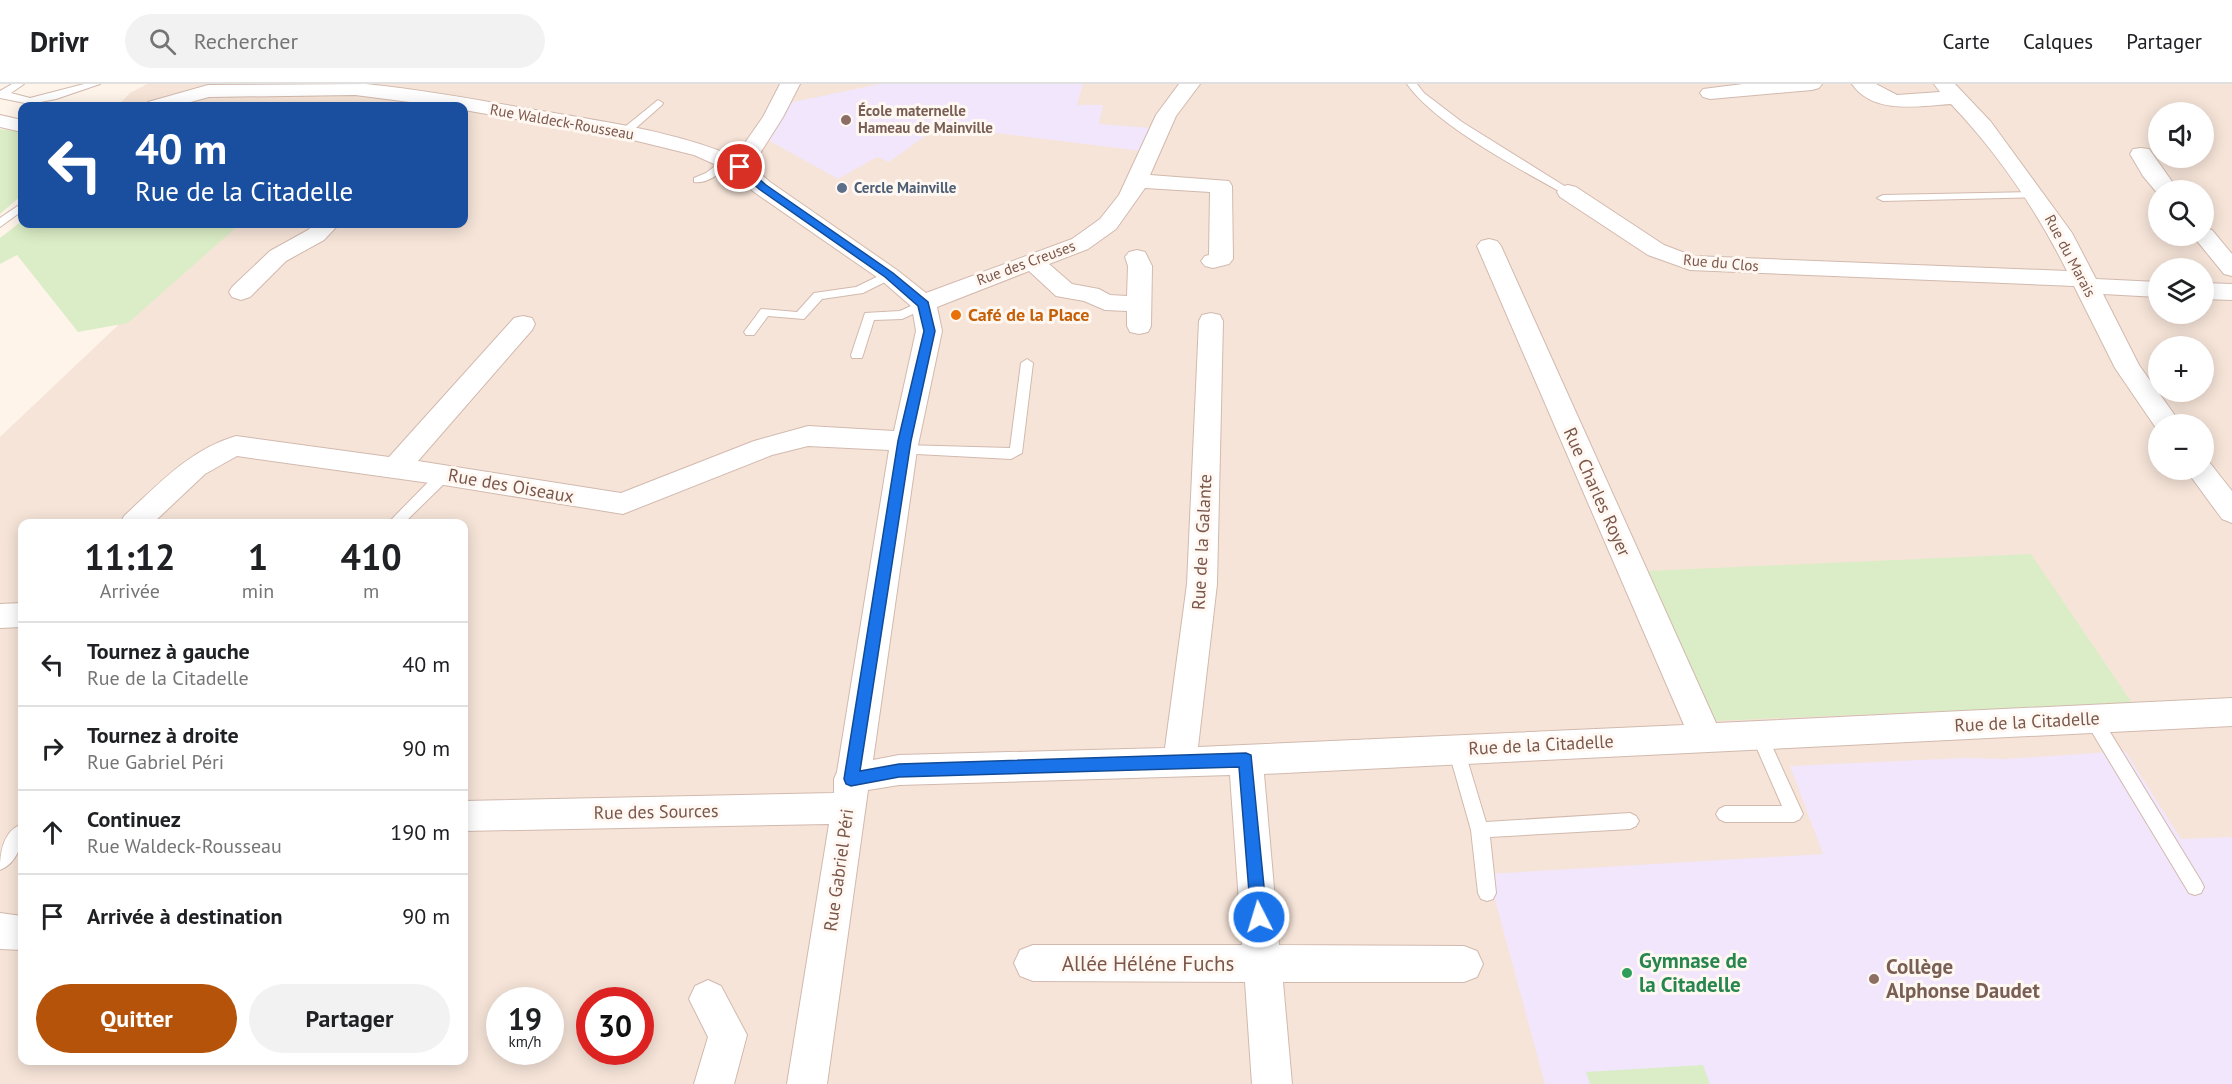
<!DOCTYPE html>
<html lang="fr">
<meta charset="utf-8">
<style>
:root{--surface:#fff;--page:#f2f2f2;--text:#202124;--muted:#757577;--line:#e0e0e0;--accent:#b45309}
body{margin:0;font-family:"PT Sans",sans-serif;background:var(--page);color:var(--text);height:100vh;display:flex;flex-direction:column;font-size:22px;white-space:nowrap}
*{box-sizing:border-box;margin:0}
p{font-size:20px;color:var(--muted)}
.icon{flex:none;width:33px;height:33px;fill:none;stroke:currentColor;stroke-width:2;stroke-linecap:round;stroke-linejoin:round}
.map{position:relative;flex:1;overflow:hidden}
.drawer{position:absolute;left:18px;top:435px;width:450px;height:546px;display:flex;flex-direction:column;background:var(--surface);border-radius:12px;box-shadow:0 3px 15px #0003}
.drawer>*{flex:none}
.banner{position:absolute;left:18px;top:18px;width:450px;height:126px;border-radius:12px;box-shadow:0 3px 15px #0003;background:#1a4fa0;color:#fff;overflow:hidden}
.fabs{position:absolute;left:2148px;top:18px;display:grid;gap:12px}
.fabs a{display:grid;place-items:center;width:66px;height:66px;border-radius:50%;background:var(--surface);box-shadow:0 3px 15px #0003;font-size:30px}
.speed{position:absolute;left:486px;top:903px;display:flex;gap:12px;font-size:30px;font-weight:700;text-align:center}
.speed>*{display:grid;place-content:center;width:78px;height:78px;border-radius:50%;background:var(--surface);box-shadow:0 3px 15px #0003;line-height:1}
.speed small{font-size:15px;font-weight:400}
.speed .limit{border:9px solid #d22;background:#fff;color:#111}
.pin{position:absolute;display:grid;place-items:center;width:51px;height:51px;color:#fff;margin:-26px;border:3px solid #fff;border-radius:50%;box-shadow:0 2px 6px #0007}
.me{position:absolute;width:66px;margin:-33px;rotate:355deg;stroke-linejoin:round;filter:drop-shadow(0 0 4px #0008)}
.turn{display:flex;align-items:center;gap:21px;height:126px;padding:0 18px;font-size:27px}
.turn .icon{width:78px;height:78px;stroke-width:2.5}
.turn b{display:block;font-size:42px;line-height:51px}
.eta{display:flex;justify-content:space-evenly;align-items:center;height:102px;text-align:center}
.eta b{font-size:36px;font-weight:700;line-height:42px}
.primary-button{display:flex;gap:12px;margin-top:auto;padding:12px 18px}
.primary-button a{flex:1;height:69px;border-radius:36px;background:var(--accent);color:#fff;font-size:24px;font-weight:700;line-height:69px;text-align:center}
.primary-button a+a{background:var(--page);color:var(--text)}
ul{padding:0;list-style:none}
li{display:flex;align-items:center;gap:18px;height:84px;padding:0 18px;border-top:2px solid var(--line)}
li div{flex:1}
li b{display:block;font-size:22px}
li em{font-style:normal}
header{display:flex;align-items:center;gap:36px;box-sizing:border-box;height:84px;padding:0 30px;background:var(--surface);border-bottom:2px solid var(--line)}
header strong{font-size:28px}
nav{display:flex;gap:33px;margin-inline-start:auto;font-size:21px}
.search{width:420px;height:54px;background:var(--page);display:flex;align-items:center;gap:15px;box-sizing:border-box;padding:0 21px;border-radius:33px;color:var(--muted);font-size:22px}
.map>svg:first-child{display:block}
.residential{fill:#f6e4d8;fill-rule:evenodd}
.education{fill:#f1e6fb}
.green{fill:#dbedc6}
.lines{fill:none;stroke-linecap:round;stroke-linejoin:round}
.lane-casing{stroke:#d2b9ae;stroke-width:2}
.street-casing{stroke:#d2b9ae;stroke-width:2}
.lane{fill:#fff;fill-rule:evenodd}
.street{fill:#fff;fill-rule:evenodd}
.route{fill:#1a73e8;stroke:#114b97;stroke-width:1.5}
.education-dot{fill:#8d6e63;stroke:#fff8f2;stroke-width:2}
.service-dot{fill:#5c6f8a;stroke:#fff8f2;stroke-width:2}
.food-dot{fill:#e8710a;stroke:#fff8f2;stroke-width:2}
.leisure-dot{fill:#2e9e5b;stroke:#fff8f2;stroke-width:2}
.labels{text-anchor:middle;stroke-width:6;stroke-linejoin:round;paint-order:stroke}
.far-education-label{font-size:15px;font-weight:bold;fill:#785e54;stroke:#fff8f2;text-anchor:start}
.far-street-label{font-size:15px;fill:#7b564a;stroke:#fff8f2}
.far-service-label{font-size:15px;font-weight:bold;fill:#4e5e75;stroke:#fff8f2;text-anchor:start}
.food-label{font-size:18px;font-weight:bold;fill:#c56008;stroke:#fff8f2;text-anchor:start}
.street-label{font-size:18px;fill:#7b564a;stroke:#fff8f2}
.near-leisure-label{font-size:21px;font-weight:bold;fill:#27864d;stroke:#fff8f2;text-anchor:start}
.near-street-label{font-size:21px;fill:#7b564a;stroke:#fff8f2}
.near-education-label{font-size:21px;font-weight:bold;fill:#785e54;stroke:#fff8f2;text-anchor:start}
</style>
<header>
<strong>Drivr</strong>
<div class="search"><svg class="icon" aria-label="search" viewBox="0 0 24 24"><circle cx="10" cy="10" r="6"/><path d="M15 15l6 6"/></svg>Rechercher</div>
<nav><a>Carte</a><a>Calques</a><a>Partager</a></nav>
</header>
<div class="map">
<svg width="2232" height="1000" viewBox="0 0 2232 1000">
<rect width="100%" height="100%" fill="#fef4ea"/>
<!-- residential -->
<path class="residential" d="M 147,0 L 2232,0 L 2232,1000 L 0,1000 L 0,353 L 225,140 L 464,140 L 464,22 L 118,22 L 130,9 ZM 2158,28 L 2204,28 L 2204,74 L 2158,74 ZM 2158,106 L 2204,106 L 2204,152 L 2158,152 ZM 2158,184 L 2204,184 L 2204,230 L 2158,230 ZM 2158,262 L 2204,262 L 2204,308 L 2158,308 ZM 2158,340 L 2204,340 L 2204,386 L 2158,386 ZM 22,440 L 464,440 L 464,976 L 22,976 ZM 500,916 L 550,916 L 550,968 L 500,968 ZM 590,916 L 640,916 L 640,968 L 590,968 Z"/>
<!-- education -->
<path class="education" d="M 880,0 L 1083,0 L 1077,21 L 1103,21 L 1099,40 L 1151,44 L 1142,67 L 939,42 L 889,78 L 877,73 L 838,95 L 768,56 L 788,19 Z
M 2125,667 L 2181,755 L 2232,753 L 2232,1000 L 1545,1000 L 1488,790 L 1823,770 L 1790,682 L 1964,674 L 2004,675 Z"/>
<!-- green -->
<path class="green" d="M 0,45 L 22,48 L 22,111 L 0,130 Z
M 22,137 L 22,140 L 240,140 L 128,239 L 78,248 L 17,171 L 0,180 L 0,154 Z
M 2031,470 L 2132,619 L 1713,637 L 1646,487 Z
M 1703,981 L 1710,1000 L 1590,1000 L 1586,988 Z"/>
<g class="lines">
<!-- lane casing -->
<g class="lane-casing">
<path id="lane" d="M 12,0 L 24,0 L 11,9 L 30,14 L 84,0 L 100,0 L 56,15 L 30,20 L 0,14 L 0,7 Z
M 1407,0 L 1417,0 L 1424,9 L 1462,38 L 1574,108 L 1568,111 L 1564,110 C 1518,84 1437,42 1407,0 Z
M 658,16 L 663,19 L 662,21 L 629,50 L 621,50 L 621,46 Z
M 727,73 L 732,76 C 723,87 709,100 694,98 L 694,94 L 706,89 Z
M 2035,108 L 2041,111 L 2039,113 L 1883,117 L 1877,114 L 1883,111 Z
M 22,119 L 22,127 L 0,143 L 0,134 Z
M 889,187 L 893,188 L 893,194 L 863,209 L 822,215 L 804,235 L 768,232 L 754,251 L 746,251 L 744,248 L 761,225 L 797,228 L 814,209 L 856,203 Z
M 924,216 L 930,220 L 928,223 L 902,235 L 874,236 L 863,271 L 862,274 L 852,274 L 851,271 L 865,229 L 900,227 Z
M 1027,275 L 1033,279 L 1022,369 L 1011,375 L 898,369 L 896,366 L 898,363 L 903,361 L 1010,364 L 1021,279 Z
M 444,386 L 451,391 L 449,395 L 403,440 L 387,440 L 439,387 Z
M 2093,628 L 2099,630 L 2201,797 L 2204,803 L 2201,809 L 2195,811 L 2189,809 L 2087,640 L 2085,635 L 2087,630 Z
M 1759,644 L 1765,646 L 1767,651 L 1803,730 L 1800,735 L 1794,738 L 1725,738 L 1719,735 L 1716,730 L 1719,725 L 1725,722 L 1782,722 L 1751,651 L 1753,646 Z
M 1456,658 L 1462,660 L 1464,665 L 1486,738 L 1630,729 L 1636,732 L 1639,737 L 1636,742 L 1630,745 L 1490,753 L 1496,809 L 1493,815 L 1487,817 L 1481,815 L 1478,809 L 1471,746 L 1448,665 L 1450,660 Z
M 22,740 C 24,757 18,779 0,786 C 0,768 3,747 22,740 Z"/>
</g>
<!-- street casing -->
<g class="street-casing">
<path id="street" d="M 366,0 C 427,6 487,18 548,28 C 611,39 677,48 735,73 L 763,33 L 780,0 L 800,0 L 783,33 L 752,82 L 770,98 L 897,186 L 926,209 L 1072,155 L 1100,135 L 1119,111 L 1156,31 L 1179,0 L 1200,0 L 1176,32 L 1150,91 L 1229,97 L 1232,102 L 1233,175 L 1229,180 L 1213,184 L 1205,182 L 1201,177 L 1205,172 L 1209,171 L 1210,108 L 1145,104 L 1116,145 L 1088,165 L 1049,180 L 1072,200 L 1099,205 L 1110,211 L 1127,212 L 1128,182 L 1125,173 L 1129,168 L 1137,166 L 1145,168 L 1152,182 L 1151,242 L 1148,248 L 1139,250 L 1130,248 L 1127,242 L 1127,227 L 1105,226 L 1084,217 L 1056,212 L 1029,187 L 937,223 L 942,247 L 917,366 L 873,676 L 899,671 L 1165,664 L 1187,500 L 1199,237 L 1202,231 L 1211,229 L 1220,231 L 1223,237 L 1217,500 L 1198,663 L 1684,641 L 1477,162 L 1481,157 L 1489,155 L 1497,157 L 1501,162 L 1716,639 L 2232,614 L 2232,642 L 1264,690 L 1279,861 L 1464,862 L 1477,867 L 1483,880 L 1477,893 L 1464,898 L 1283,898 L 1292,1000 L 1252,1000 L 1245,898 L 1033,897 L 1020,892 L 1014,879 L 1020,866 L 1033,861 L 1242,861 L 1230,691 L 899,701 L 868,706 L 827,1000 L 787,1000 L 829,740 L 464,747 L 464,717 L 834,709 L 834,695 L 837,688 L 889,366 L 808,362 L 772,371 L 623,430 L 444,401 L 237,372 L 205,390 L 152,440 L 120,440 L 124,432 C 159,400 189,366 236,352 L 389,373 L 514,234 L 523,232 L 532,234 L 535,240 L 532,246 L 418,377 L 621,409 L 754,357 L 808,342 L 894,347 L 916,247 L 912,223 L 881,196 L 754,108 L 732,88 L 694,71 L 625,54 L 464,26 L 464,22 L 441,22 L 355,11 L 209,13 L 176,22 L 145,22 L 148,18 L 208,1 Z
M 1743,0 L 1822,0 L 1819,4 L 1812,6 L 1710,15 L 1703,13 L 1700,9 L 1703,5 Z
M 1852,0 L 1876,0 L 1897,11 L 1940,8 L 1934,0 L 1955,0 L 1991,38 L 2072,149 L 2096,195 L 2158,198 L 2158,213 L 2103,210 L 2139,281 L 2181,340 L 2158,340 L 2158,347 L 2115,284 L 2074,202 L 1690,186 L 1648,171 L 1560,113 L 1557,108 L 1560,103 L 1568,101 L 1576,103 L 1664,161 L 1693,172 L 2067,187 C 2037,127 1997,68 1951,20 C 1919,22 1873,31 1852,0 Z
M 0,31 L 22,36 L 22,48 L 0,43 Z
M 2141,64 L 2149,65 L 2178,106 L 2158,106 L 2158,110 L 2143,92 L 2130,70 L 2133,65 Z
M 315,140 L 339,140 L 324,156 L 286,177 L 250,213 L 241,216 L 232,213 L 229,208 L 232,203 L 270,167 L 308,146 Z
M 2204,144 L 2212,146 L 2232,170 L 2232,192 L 2224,190 L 2193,152 L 2204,152 Z
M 2204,199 L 2232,200 L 2232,216 L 2204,215 Z
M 2204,377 L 2210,379 L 2232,407 L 2232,439 L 2222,435 L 2186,386 L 2204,386 Z
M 22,519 L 22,543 L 0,544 L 0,520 Z
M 0,829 L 22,832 L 22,866 L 0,865 Z
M 708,896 L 721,902 L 747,951 L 734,1000 L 694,1000 L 708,953 L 689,915 L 695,902 Z"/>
</g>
<!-- lane -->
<use href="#lane" class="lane"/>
<!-- street -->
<use href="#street" class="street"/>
</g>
<!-- route -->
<path class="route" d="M 736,81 L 743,81 L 766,101 L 893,189 L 928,218 L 935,247 L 911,357 L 860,687 L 899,680 L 1246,669 L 1251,671 L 1267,833 L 1265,839 L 1259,841 L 1253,839 L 1251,833 L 1239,683 L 899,693 L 851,702 L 846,700 L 844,695 L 898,357 L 924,247 L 918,222 L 885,193 L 759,105 L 736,85 Z"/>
<!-- markers -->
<g class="education-dot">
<circle cx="846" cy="36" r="6"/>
<circle cx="1874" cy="895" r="6"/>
</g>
<circle class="service-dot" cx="842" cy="104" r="6"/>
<circle class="food-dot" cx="956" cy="231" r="6"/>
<circle class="leisure-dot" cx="1627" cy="889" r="6"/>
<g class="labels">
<!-- far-education labels -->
<g class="far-education-label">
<text x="858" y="32">École maternelle<tspan x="858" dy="17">Hameau de Mainville</tspan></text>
</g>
<!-- far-street labels -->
<g class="far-street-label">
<text transform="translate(562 38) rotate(10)" y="5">Rue Waldeck-Rousseau</text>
<text transform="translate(2070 172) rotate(62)" y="5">Rue du Marais</text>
<text transform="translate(1026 179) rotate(-20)" y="5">Rue des Creuses</text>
<text transform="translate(1721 179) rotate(5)" y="5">Rue du Clos</text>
</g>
<!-- far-service labels -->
<g class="far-service-label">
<text x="854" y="109">Cercle Mainville</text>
</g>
<!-- food labels -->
<g class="food-label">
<text x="968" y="237">Café de la Place</text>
</g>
<!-- street labels -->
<g class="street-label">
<text transform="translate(511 402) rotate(10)" y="6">Rue des Oiseaux</text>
<text transform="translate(1597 408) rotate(66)" y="6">Rue Charles Royer</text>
<text transform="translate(1202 458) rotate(-87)" y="6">Rue de la Galante</text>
<text transform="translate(2027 638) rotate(-3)" y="6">Rue de la Citadelle</text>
<text transform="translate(1541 661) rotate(-3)" y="6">Rue de la Citadelle</text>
<text transform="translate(656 728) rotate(-1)" y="6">Rue des Sources</text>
<text transform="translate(839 786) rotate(-82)" y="6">Rue Gabriel Péri</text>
</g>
<!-- near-leisure labels -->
<g class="near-leisure-label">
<text x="1639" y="884">Gymnase de<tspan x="1639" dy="24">la Citadelle</tspan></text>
</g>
<!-- near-street labels -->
<g class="near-street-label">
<text x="1148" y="887">Allée Héléne Fuchs</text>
</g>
<!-- near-education labels -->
<g class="near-education-label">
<text x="1886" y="890">Collège<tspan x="1886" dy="24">Alphonse Daudet</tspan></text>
</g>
</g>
</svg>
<div class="fabs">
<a><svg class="icon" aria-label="sound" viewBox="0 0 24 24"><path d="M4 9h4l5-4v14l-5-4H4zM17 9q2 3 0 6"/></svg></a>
<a><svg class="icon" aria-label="search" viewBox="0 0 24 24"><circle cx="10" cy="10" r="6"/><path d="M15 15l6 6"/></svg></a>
<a><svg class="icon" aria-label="layers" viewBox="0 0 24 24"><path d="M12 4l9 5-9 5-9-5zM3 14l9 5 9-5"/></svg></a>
<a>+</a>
<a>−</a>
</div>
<div class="speed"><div>19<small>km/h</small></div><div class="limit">30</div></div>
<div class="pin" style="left:740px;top:83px;background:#d93025"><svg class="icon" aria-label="arrive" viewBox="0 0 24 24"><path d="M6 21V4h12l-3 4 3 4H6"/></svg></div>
<svg class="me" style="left:1259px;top:833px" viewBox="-20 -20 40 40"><circle r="17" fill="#1a73e8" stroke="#fff" stroke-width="3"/><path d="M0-11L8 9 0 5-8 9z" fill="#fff"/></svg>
<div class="banner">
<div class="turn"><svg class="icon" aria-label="left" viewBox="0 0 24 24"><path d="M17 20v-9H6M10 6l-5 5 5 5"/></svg><div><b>40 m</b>Rue de la Citadelle</div></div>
</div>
<section class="drawer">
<div class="eta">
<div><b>11:12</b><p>Arrivée</p></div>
<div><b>1</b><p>min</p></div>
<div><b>410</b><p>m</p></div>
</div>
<ul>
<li><svg class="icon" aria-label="left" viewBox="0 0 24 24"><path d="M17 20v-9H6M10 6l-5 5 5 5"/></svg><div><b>Tournez à gauche</b><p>Rue de la Citadelle</p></div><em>40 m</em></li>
<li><svg class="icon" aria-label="right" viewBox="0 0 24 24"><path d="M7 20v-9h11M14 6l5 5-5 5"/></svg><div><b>Tournez à droite</b><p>Rue Gabriel Péri</p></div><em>90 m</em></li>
<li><svg class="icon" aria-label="ahead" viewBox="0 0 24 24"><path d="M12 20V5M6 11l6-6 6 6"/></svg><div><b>Continuez</b><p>Rue Waldeck-Rousseau</p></div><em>190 m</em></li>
<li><svg class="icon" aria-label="arrive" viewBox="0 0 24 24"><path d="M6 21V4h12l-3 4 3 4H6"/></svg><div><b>Arrivée à destination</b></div><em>90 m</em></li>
</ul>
<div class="primary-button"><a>Quitter</a><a>Partager</a></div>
</section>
</div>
